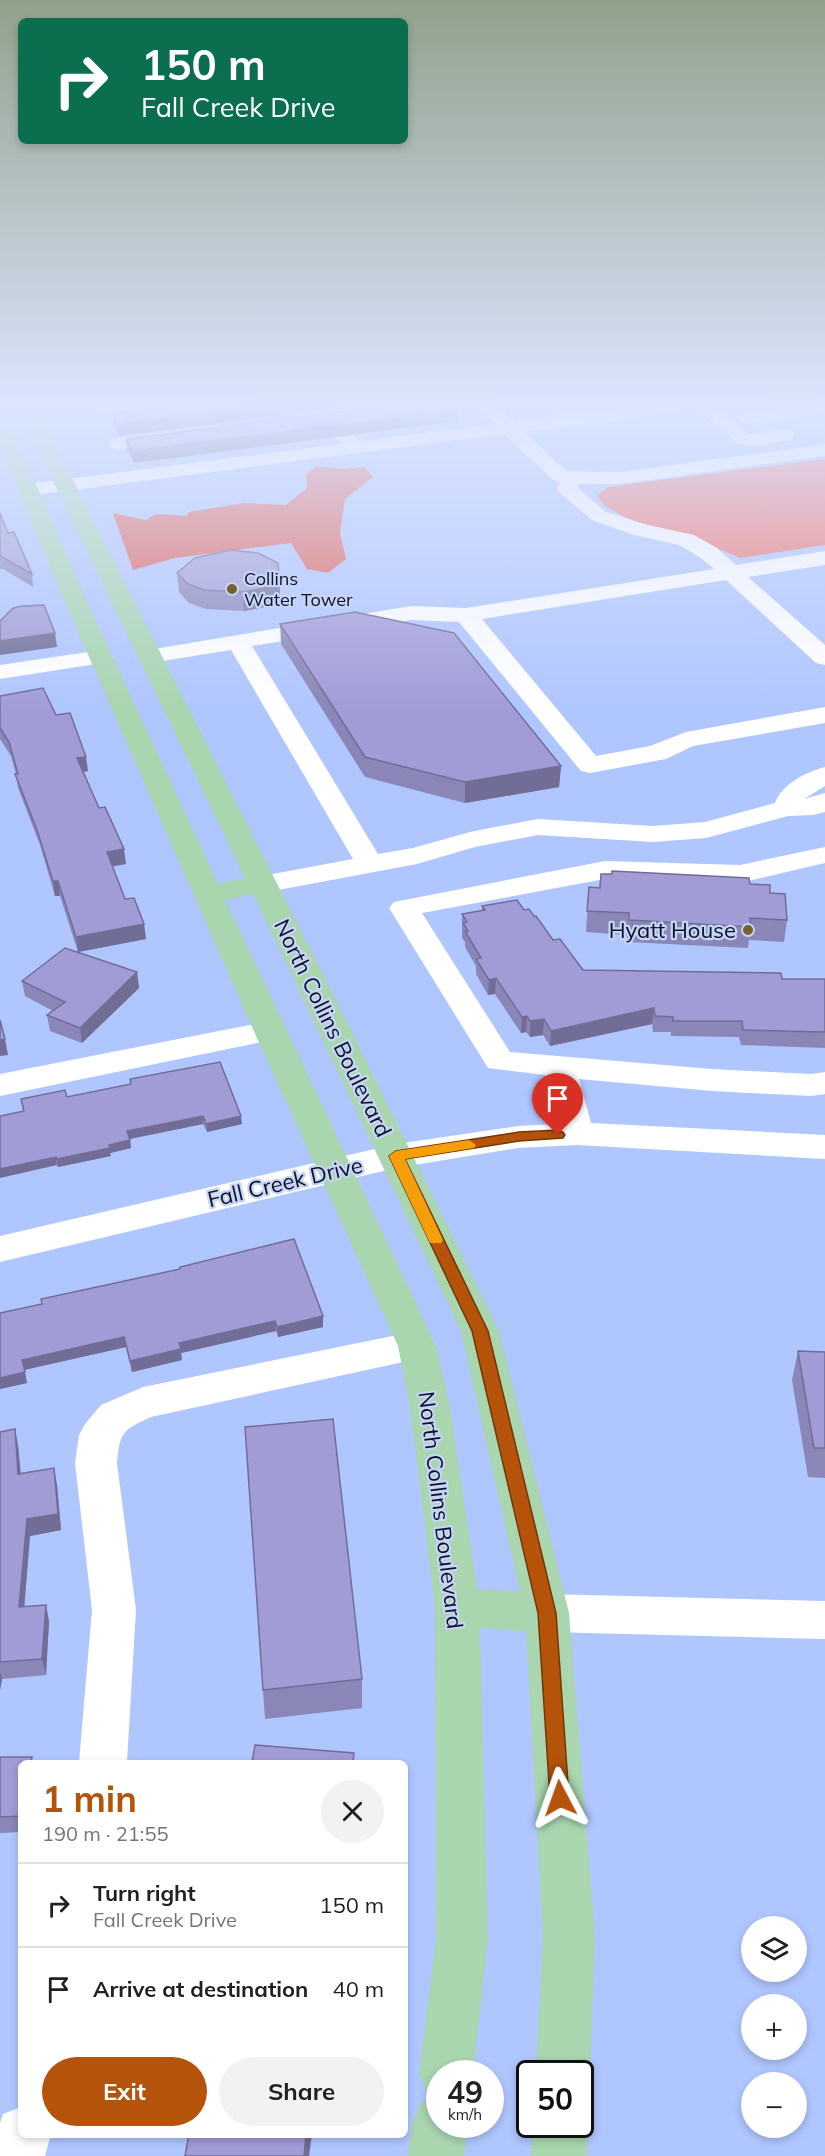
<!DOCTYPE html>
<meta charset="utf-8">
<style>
:root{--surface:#fff;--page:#f2f2f2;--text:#202124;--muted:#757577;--line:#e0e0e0;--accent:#b45309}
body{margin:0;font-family:Mulish,sans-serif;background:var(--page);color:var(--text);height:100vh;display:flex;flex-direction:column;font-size:22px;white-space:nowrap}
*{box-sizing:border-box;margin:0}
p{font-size:20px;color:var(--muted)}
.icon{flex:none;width:33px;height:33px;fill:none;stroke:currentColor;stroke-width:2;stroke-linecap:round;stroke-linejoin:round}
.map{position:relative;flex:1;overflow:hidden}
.drawer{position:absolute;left:18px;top:1760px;width:390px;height:378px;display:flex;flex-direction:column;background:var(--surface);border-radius:9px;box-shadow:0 3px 9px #0003}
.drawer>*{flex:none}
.top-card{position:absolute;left:18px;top:18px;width:390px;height:126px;border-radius:9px;box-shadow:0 3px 9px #0003;background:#0b6e4f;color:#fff;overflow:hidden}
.buttons{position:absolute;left:741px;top:1916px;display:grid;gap:12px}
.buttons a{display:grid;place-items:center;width:66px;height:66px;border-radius:50%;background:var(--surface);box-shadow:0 3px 9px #0003;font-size:30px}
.speed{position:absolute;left:426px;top:2060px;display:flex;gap:12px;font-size:30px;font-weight:700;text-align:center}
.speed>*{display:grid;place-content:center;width:78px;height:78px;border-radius:50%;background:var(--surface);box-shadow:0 3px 9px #0003;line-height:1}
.speed small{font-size:15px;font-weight:400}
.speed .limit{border:3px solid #111;border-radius:9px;background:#fff;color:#111}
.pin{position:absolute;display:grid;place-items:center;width:51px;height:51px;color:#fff;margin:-62px -26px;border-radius:50% 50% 50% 0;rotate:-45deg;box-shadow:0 0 6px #0007}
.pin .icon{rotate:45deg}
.me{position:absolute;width:66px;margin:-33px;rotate:356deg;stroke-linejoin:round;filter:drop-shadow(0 0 4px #0008)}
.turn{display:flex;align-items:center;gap:21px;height:126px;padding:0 24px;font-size:27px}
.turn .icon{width:78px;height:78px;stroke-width:2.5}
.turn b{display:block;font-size:42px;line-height:51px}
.round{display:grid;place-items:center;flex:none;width:63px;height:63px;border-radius:32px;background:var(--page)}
.overview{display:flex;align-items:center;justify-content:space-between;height:102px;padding:0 24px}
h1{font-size:36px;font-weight:700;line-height:45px;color:var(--accent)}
.primary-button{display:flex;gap:12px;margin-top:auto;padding:12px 24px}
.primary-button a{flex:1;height:69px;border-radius:36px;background:var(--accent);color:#fff;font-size:24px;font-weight:700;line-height:69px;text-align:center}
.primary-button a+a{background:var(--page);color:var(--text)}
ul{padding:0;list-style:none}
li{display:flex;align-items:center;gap:18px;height:84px;padding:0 24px;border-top:2px solid var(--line)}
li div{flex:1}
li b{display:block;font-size:22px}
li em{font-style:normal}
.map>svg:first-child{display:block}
.green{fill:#f27064}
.forest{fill:#e16156}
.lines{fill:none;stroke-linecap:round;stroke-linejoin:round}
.minor{fill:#fff;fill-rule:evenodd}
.major{fill:#a9d5af;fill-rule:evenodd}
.wall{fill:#8a86b8}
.shaded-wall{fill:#716d96}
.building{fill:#a19cd6;stroke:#716d96;stroke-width:1.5}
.route{fill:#b45309;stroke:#753606;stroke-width:1.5}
.slow{fill:#f59e0b}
.poi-dot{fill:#756130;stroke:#c6d4f6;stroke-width:2}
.labels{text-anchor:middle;stroke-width:4.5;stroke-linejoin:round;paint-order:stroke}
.far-poi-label{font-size:18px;fill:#0b1226;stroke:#c6d4f6;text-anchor:start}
.poi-label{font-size:22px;fill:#0b1226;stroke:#c6d4f6;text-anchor:end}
.street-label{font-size:22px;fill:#0b1226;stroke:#c6d4f6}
</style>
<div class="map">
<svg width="825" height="2156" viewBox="0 0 825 2156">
<rect width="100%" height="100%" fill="#b0c6ff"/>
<!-- green -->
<path class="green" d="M 825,459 L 825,545 L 740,558 L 685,534 L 632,521 L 605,506 L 597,496 L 608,487 Z"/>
<!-- forest -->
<path class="forest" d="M 317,466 L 343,469 L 364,467 L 373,477 L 345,499 L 340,533 L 346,559 L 328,573 L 307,569 L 291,543 L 175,558 L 133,570 L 113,513 L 146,520 L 156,514 L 186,516 L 189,512 L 244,503 L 286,505 L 307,488 L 306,474 Z"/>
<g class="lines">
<!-- minor -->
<path class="minor" d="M 100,407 L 208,407 L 206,411 L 199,413 C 175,416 118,429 100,407 Z
M 312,407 L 331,407 L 360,441 L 495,424 L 479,407 L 499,407 L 514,421 L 623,407 L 680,407 L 678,411 L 671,413 L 525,432 L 566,471 L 621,472 L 825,444 L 825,456 L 621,484 L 579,484 L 578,488 L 606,512 L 648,525 L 694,535 L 717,548 L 736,565 L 825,551 L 825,565 L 748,577 L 825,645 L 825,665 L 816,663 L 726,580 L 482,619 L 596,756 L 650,746 L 686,732 L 825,707 L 825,723 L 693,746 L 666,759 L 590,773 L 581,771 L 459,622 L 411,620 L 252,646 L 378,854 L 413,848 L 470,832 L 538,819 L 653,826 L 705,822 L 775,803 C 782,784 806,772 825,767 L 825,786 L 804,799 L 825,793 L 825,812 L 813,815 L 788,816 L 706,838 L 653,842 L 538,835 L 475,847 L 417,864 L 262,893 L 252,890 L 248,884 L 252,878 L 353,859 L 231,650 L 150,663 L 142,661 L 138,656 L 142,651 L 411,606 L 466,608 L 714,569 L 701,558 L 679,545 L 634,535 L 592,520 L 560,493 L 557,489 L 560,482 L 553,480 L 505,434 L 27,496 L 20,494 L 17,490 L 20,486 L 27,484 L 341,444 Z
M 694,407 L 715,407 L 749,434 L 785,429 L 792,431 L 795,435 L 792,439 C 776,443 754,448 738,444 Z
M 785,407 L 825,407 L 825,414 L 747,424 L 740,422 L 738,418 L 740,414 Z
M 170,432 L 177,434 L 180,438 L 177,442 L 118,450 L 111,448 L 108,444 L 111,440 L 118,438 Z
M 101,650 L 109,652 L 113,657 L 109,662 L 0,679 L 0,665 Z
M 825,847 L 825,863 L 740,883 L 605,879 L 422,913 L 510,1052 L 712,1069 L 811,1074 L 825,1072 L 825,1094 L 811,1096 L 712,1091 L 579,1079 L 591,1123 L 825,1135 L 825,1159 L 577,1145 L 518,1148 L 396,1168 L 0,1262 L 0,1236 L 396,1144 L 518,1126 L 557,1124 L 545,1075 L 488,1068 L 389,908 L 394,902 L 605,861 L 740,865 Z
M 270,1021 L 281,1024 L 286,1031 L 281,1038 L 0,1096 L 0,1074 Z
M 417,1331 L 431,1336 L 436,1346 L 431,1356 L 151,1417 C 123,1430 120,1431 117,1463 L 136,1610 L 127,1762 L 79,1762 L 92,1610 L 75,1463 L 79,1435 L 85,1424 L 101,1405 L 143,1387 Z
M 547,1594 L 825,1601 L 825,1639 L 547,1632 L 531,1627 L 525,1613 L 531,1599 Z
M 21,2107 L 21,2134 L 51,2134 L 45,2156 L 0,2156 L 0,2123 L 3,2114 Z"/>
<!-- major -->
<path class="major" d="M 17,407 L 36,407 L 339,1006 L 499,1331 L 569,1613 L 595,1937 L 590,2073 L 580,2093 L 580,2073 L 536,2073 L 543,1937 L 526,1631 L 480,1628 L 488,1939 L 473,2073 L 440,2073 L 440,2124 L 468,2124 L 464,2156 L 408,2156 L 412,2124 L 420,2104 L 438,2097 L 427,2092 L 419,2073 L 436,1939 L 435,1607 L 410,1407 L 398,1346 L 246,1014 L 60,591 L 0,447 L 0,418 L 7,420 L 10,424 L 82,591 L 218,884 L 245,878 ZM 253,894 L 461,1331 L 520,1592 L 477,1589 L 450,1407 L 436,1346 L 225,900 Z
M 580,2107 L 588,2124 L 587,2156 L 531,2156 L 532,2124 L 580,2124 Z"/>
</g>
<!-- wall -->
<path class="wall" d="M 166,407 L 342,407 L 119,436 L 114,426 L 112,414 Z
M 458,421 L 134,463 L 127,451 L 126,439 Z
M 0,513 L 8,533 L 32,574 L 33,587 L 3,569 L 0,569 Z
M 177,573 L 279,575 L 280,594 L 265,607 L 244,611 L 206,609 L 189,603 L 179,592 Z
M 280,624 L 561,766 L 559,787 L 465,803 L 365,777 L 281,644 Z
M 0,696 L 56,715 L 88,771 L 83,772 L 99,808 L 126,864 L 112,866 L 125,899 L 144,924 L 146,939 L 78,952 L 60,896 L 55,896 L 40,845 L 18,788 L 16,774 L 11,756 L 0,739 Z
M 601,874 L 750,884 L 770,893 L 787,920 L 784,942 L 749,940 L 748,948 L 627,942 L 627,935 L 586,932 L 589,887 L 599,888 Z
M 482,906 L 524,910 L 534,916 L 553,940 L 583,970 L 782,979 L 825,979 L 825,1048 L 741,1045 L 739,1037 L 671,1036 L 671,1032 L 653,1032 L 652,1024 L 550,1046 L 543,1035 L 530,1037 L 526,1032 L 521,1033 L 495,994 L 488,995 L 476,974 L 476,966 L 465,947 L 465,942 L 462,938 L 462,914 L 482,911 Z
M 137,972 L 139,988 L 82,1043 L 50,1031 L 47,1015 L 53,1011 L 25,996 L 22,981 Z
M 130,1079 L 242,1124 L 207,1132 L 203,1124 L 130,1139 L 131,1148 L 110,1153 L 111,1156 L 58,1167 L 23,1111 L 21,1099 L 67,1097 L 131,1084 Z
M 0,1313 L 323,1316 L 323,1327 L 278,1337 L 276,1331 L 181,1353 L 182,1360 L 132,1372 L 126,1347 L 24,1370 L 27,1383 L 0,1389 Z
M 798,1351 L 825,1352 L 825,1478 L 808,1477 L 792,1380 Z
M 0,1432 L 18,1445 L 21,1474 L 57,1485 L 61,1530 L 30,1536 L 24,1606 L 49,1621 L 46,1675 L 2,1679 L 0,1690 Z
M 362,1679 L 362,1708 L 265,1719 L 263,1690 Z
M 0,1757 L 21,1762 L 21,1832 L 0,1833 Z"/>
<!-- shaded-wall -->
<path class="shaded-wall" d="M 249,407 L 342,407 L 119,436 L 118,424 Z
M 458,410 L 458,421 L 134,463 L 132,451 Z
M 279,575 L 280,594 L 265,607 L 244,611 L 243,592 Z
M 55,633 L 57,647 L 0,655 L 0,641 Z
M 86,757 L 88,771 L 79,773 L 77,758 Z
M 561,766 L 559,787 L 465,803 L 465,782 Z
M 124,849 L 126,864 L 109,867 L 107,852 Z
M 53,881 L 58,881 L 60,896 L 55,896 Z
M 144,924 L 146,939 L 78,952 L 76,937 Z
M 137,972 L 139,988 L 82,1043 L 80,1028 Z
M 496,978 L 495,994 L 488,995 L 489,980 Z
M 654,1008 L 652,1024 L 550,1046 L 551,1031 Z
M 527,1016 L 526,1032 L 521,1033 L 522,1017 Z
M 544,1019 L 543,1035 L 530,1037 L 530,1021 Z
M 5,1039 L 8,1055 L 0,1056 L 0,1040 Z
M 203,1116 L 203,1124 L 129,1139 L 127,1131 Z
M 241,1116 L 242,1124 L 207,1132 L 206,1124 Z
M 130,1140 L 131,1148 L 110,1153 L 111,1156 L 58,1167 L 57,1159 L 109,1145 Z
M 56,1157 L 57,1165 L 0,1178 L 0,1169 Z
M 323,1316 L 323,1327 L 278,1337 L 277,1327 Z
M 275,1321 L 276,1331 L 181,1353 L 182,1360 L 132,1372 L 130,1361 L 179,1343 Z
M 124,1337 L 126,1347 L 24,1370 L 22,1360 Z
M 25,1372 L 27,1383 L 0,1389 L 0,1378 Z
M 15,1429 L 18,1445 L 22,1490 L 18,1474 Z
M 54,1468 L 57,1485 L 61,1530 L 30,1536 L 23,1623 L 19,1607 L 27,1519 Z
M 46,1605 L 49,1621 L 46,1675 L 42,1659 Z
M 0,1671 L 2,1679 L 0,1690 Z
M 306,2134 L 312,2134 L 309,2156 L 304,2156 Z"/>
<!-- building -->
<path class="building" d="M 166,407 L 249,407 L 118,424 L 112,414 Z
M 382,407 L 456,407 L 458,410 L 132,451 L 126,439 Z
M 0,513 L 8,533 L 14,532 L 32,574 L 0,556 Z
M 231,550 L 258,553 L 278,563 L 279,575 L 264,588 L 243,592 L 204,590 L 188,584 L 177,573 L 195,558 Z
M 44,605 L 55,633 L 0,641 L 0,621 L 13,608 L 22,606 Z
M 355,612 L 454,633 L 561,766 L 465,782 L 365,757 L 280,624 Z
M 43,688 L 56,715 L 70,713 L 86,757 L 77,758 L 99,808 L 105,807 L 124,849 L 107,852 L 125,899 L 134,898 L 144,924 L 76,937 L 58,881 L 53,881 L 37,830 L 15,774 L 18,774 L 9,742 L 0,728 L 0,696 Z
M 612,871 L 749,878 L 750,884 L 770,885 L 770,893 L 785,894 L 787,920 L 750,918 L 751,927 L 629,920 L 629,913 L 587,911 L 589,887 L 600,888 L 601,874 L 612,874 Z
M 517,900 L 524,910 L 529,909 L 534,916 L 536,916 L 553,940 L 560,939 L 583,970 L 781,973 L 782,979 L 825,979 L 825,1032 L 743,1030 L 742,1021 L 673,1021 L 673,1017 L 655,1016 L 654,1008 L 551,1031 L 544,1019 L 530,1021 L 527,1016 L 522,1017 L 496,978 L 489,980 L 476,959 L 481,958 L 465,931 L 468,931 L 463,923 L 467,922 L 462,914 L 485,910 L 482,906 Z
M 65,948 L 137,972 L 80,1028 L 47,1015 L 65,1002 L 22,981 Z
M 0,1020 L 5,1039 L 0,1040 Z
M 220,1062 L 241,1116 L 206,1124 L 203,1116 L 127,1131 L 130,1140 L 109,1145 L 110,1148 L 57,1159 L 56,1157 L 0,1169 L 0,1116 L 24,1111 L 21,1099 L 65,1090 L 67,1097 L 131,1084 L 130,1079 Z
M 294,1239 L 323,1316 L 277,1327 L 275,1321 L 179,1343 L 181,1349 L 130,1361 L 124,1337 L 22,1360 L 25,1372 L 0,1378 L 0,1313 L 42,1304 L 41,1299 L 180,1269 L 180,1267 Z
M 798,1351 L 825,1352 L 825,1448 L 814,1448 Z
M 333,1419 L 362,1679 L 263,1690 L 245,1427 Z
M 15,1429 L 18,1474 L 54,1468 L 58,1514 L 27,1519 L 19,1607 L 46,1605 L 42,1659 L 0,1662 L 0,1432 Z
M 255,1745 L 354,1753 L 353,1762 L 252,1762 Z
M 0,1757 L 32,1757 L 31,1762 L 21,1762 L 21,1816 L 0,1817 Z
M 189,2134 L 306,2134 L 304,2156 L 185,2156 Z"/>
<!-- sky -->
<linearGradient id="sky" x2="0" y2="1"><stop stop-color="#90a18b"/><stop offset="0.57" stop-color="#dbe5ff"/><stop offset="1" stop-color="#dbe5ff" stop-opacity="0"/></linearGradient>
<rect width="825" height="709" fill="url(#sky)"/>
<!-- route -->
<path class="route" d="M 558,1130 L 563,1132 L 565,1135 L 563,1138 L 519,1141 L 405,1159 L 488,1331 L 556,1613 L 569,1798 L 567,1805 L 560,1807 L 552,1805 L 550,1798 L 538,1613 L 472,1331 L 389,1156 L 396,1151 L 519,1132 Z"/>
<!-- slow -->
<path class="slow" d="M 469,1140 L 476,1145 L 474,1148 L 405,1159 L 443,1240 L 441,1243 L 430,1243 L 389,1156 L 396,1151 Z"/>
<!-- markers -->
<g class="poi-dot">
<circle cx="232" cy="589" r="6"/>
<circle cx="748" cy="930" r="6"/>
</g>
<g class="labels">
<!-- far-poi labels -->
<g class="far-poi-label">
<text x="244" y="585">Collins<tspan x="244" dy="21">Water Tower</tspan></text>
</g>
<!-- poi labels -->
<g class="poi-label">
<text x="736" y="938">Hyatt House</text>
</g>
<!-- street labels -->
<g class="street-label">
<text transform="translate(333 1028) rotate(64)" y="8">North Collins Boulevard</text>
<text transform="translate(285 1182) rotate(-13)" y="8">Fall Creek Drive</text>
<text transform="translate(441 1510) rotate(83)" y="8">North Collins Boulevard</text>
</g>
</g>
</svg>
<div class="buttons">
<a><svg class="icon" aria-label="layers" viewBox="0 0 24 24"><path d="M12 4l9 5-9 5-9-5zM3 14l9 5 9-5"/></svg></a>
<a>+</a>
<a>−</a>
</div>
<div class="speed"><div>49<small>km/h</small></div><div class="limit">50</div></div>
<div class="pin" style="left:558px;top:1135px;background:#d93025"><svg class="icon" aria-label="arrive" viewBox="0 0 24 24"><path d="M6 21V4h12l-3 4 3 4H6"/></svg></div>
<svg class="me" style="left:560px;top:1798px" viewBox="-20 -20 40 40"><path d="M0-17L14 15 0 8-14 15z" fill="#b45309" stroke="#fff" stroke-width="4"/></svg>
<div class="top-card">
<div class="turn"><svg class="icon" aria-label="right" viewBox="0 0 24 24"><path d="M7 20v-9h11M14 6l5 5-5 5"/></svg><div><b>150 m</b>Fall Creek Drive</div></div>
</div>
<section class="drawer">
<div class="overview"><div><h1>1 min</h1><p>190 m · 21:55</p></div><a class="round"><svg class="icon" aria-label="close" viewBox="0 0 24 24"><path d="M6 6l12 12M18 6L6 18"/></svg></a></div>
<ul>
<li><svg class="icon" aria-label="right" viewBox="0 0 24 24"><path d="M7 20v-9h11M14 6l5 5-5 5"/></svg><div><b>Turn right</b><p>Fall Creek Drive</p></div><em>150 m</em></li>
<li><svg class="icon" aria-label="arrive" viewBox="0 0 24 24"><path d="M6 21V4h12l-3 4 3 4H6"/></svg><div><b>Arrive at destination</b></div><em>40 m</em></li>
</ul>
<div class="primary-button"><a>Exit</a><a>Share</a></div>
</section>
</div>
